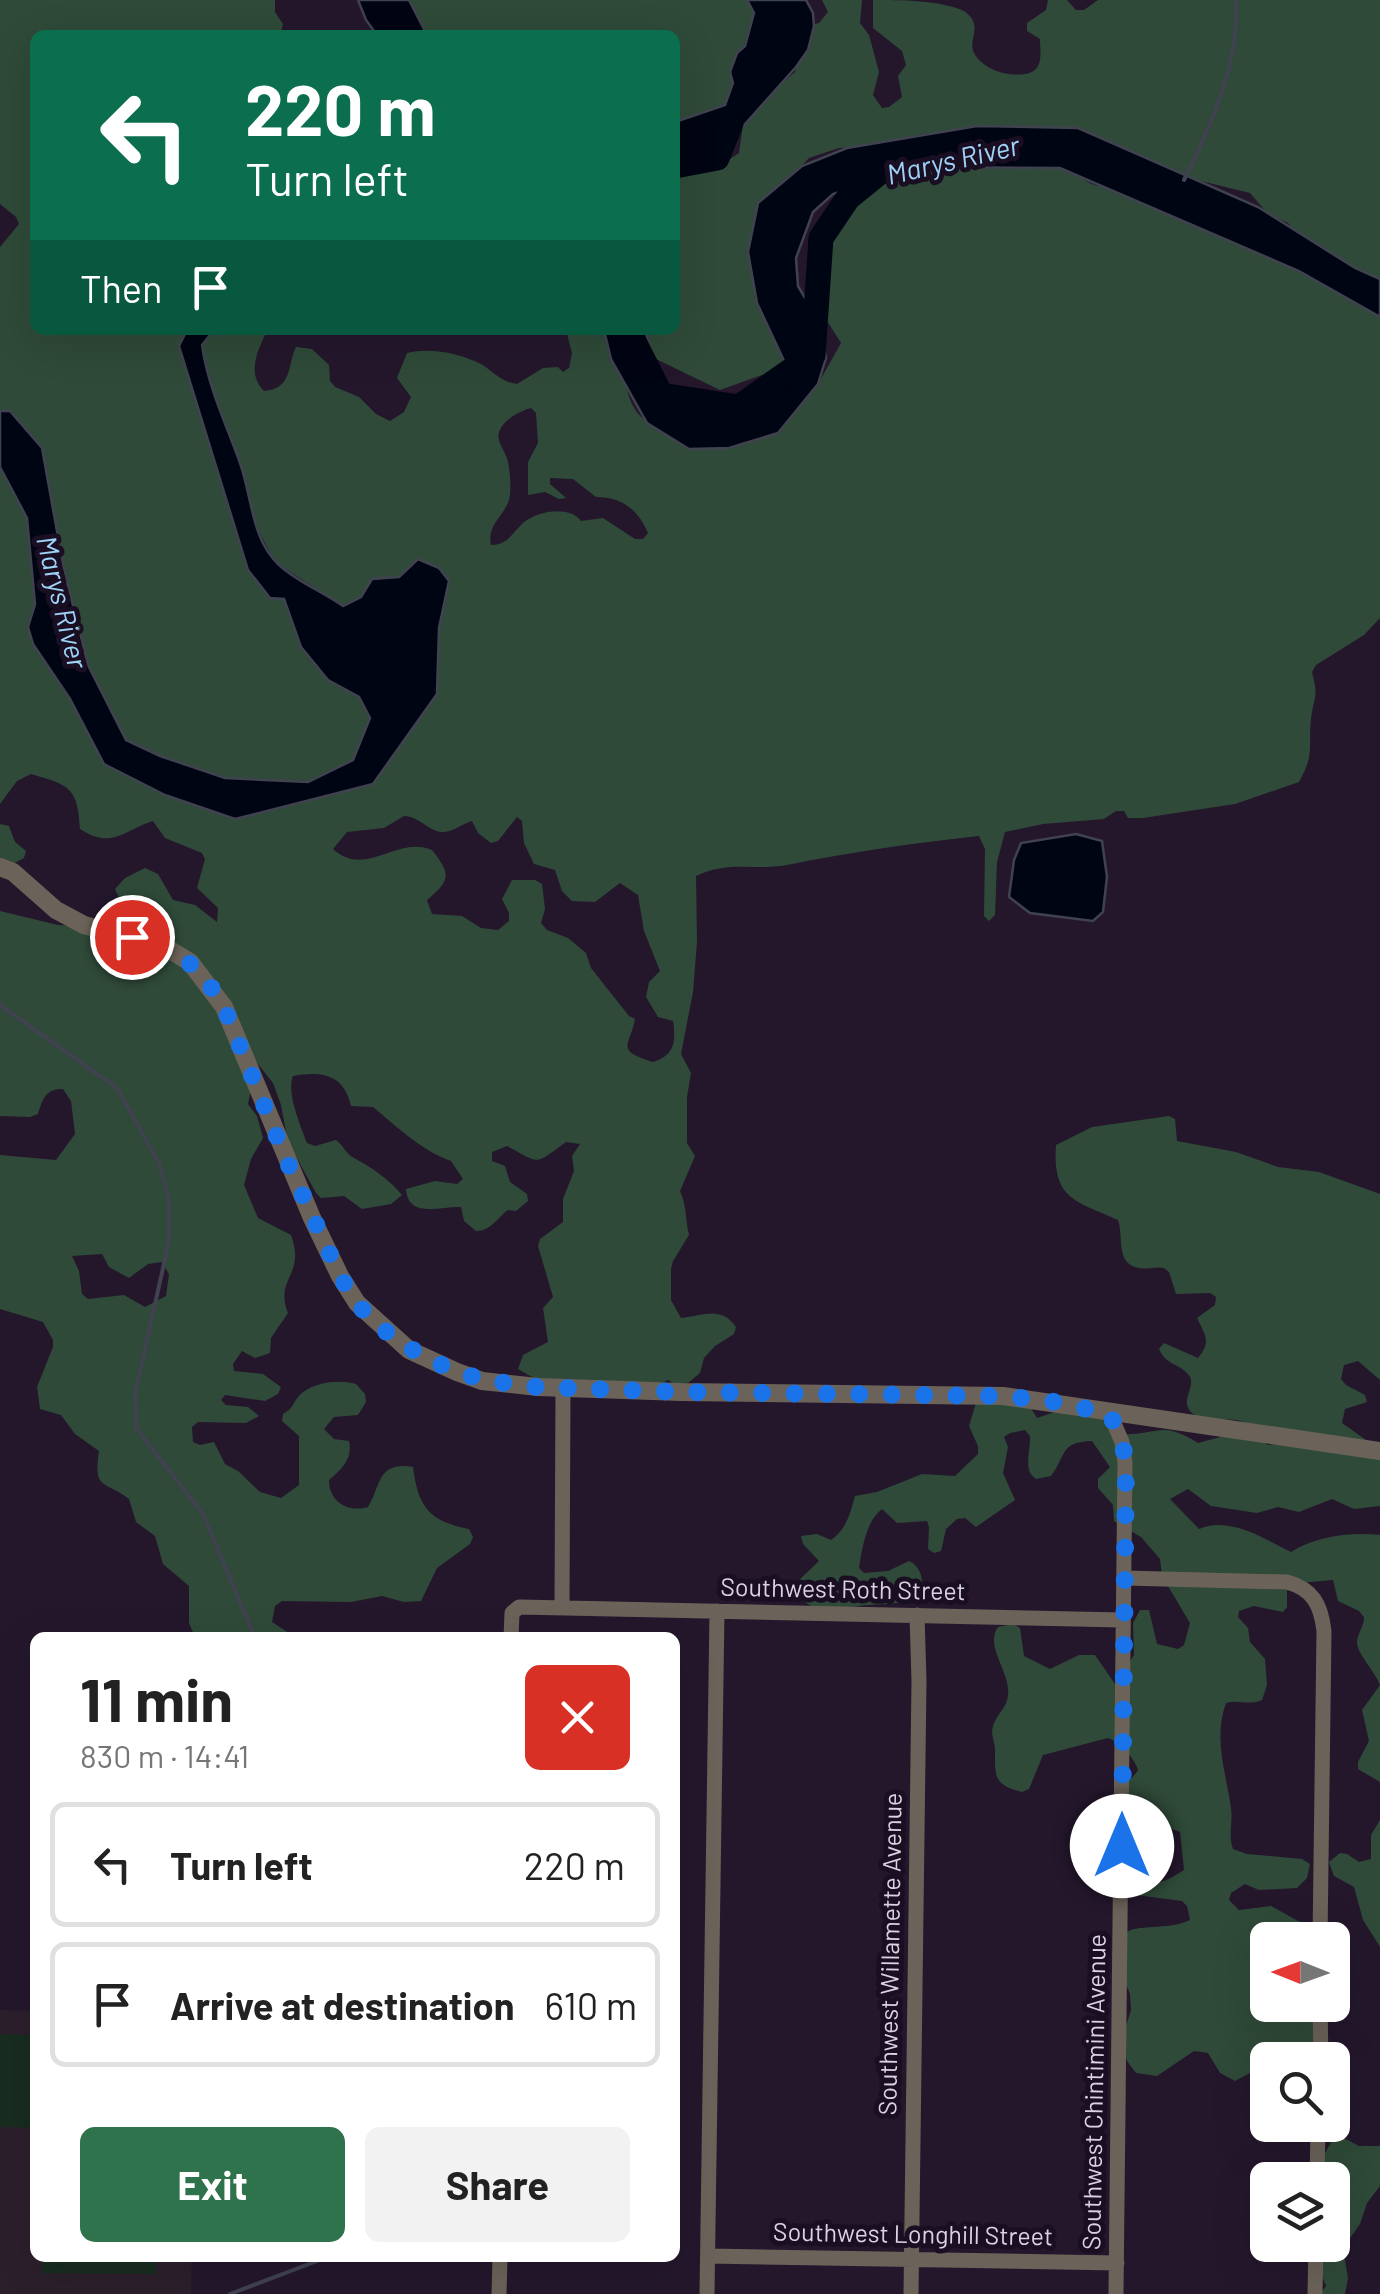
<!DOCTYPE html>
<meta charset="utf-8">
<style>
:root{--surface:#fff;--page:#f2f2f2;--text:#222;--muted:#767676;--line:#e0e0e0;--accent:#2e734b}
body{margin:0;font-family:Barlow,sans-serif;background:var(--page);color:var(--text);height:100vh;display:flex;flex-direction:column;font-size:38px;white-space:nowrap}
*{box-sizing:border-box;margin:0}
p{font-size:32px;color:var(--muted)}
.icon{flex:none;width:55px;height:55px;fill:none;stroke:currentColor;stroke-width:2;stroke-linecap:round;stroke-linejoin:round}
.map{position:relative;flex:1;overflow:hidden}
.side{position:absolute;left:30px;top:1632px;width:650px;height:630px;display:flex;flex-direction:column;background:var(--surface);border-radius:15px;box-shadow:0 10px 40px #0002}
.side>*{flex:none}
.banner{position:absolute;left:30px;top:30px;width:650px;height:305px;border-radius:15px;box-shadow:0 10px 40px #0002;background:#0b6e4f;color:#fff;overflow:hidden}
.needle{width:65px;rotate:271deg}
.controls{position:absolute;left:1250px;top:1922px;display:grid;gap:20px}
.controls a{display:grid;place-items:center;width:100px;height:100px;border-radius:15px;background:var(--surface);box-shadow:0 10px 40px #0002;font-size:50px}
.pin{position:absolute;display:grid;place-items:center;width:85px;height:85px;color:#fff;margin:-42px;border:5px solid #fff;border-radius:50%;box-shadow:0 2px 10px #0007}
.me{position:absolute;width:110px;margin:-55px;rotate:0deg;stroke-linejoin:round;filter:drop-shadow(0 0 8px #0008)}
.turn{display:flex;align-items:center;gap:35px;height:210px;padding:0 50px;font-size:45px}
.turn .icon{width:130px;height:130px;stroke-width:2.5}
.turn b{display:block;font-size:70px;line-height:85px}
.then{display:flex;align-items:center;height:95px;padding:0 50px;background:#0003;gap:20px;font-size:38px}
.round{display:grid;place-items:center;flex:none;width:105px;height:105px;border-radius:15px;background:var(--page)}
.head{display:flex;align-items:center;justify-content:space-between;height:170px;padding:0 50px}
h1{font-size:60px;font-weight:700;line-height:75px}
.action{display:flex;gap:20px;margin-top:auto;padding:20px 50px}
.action a{flex:1;height:115px;border-radius:15px;background:var(--accent);color:#fff;font-size:40px;font-weight:700;line-height:115px;text-align:center}
.action a+a{background:var(--page);color:var(--text)}
ul{padding:0;list-style:none}
li{display:flex;align-items:center;gap:30px;height:125px;margin:0 20px 15px;padding:0 30px;border:5px solid var(--line);border-radius:15px}
li div{flex:1}
li b{display:block;font-size:38px}
li em{font-style:normal}
.map>svg:first-child{display:block}
.education{fill:#2c1f2c}
.green{fill:#182c1f}
.forest{fill:#2f4a39;fill-rule:evenodd}
.water{fill:#000513;stroke:#414250;stroke-width:2.5}
.lines{fill:none;stroke-linecap:round;stroke-linejoin:round}
.stream{stroke:#414250;stroke-width:4}
.river{stroke:#000513;stroke-width:25}
.minor{stroke:#6b6359;stroke-width:15}
.tertiary{stroke:#6b6359;stroke-width:18}
.route{stroke:#1a73e8;stroke-width:18;stroke-dasharray:0 32.4}
.labels{text-anchor:middle;stroke-width:10;stroke-linejoin:round;paint-order:stroke}
.street-label{font-size:25px;fill:#dad2e0;stroke:#1a0e22}
.water-label{font-size:28px;font-style:italic;fill:#9ed2f6;stroke:#1a0e22}
</style>
<div class="map">
<svg width="1380" height="2294" viewBox="0 0 1380 2294">
<rect width="100%" height="100%" fill="#24172c"/>
<!-- education -->
<path class="education" d="M 0,2010 L 35,2011 L 35,2258 L 192,2258 L 191,2294 L 0,2294 Z"/>
<!-- green -->
<path class="green" d="M 0,2034 L 35,2035 L 35,2128 L 0,2127 Z
M 42,2258 L 156,2258 L 156,2274 L 42,2273 Z"/>
<!-- forest -->
<path class="forest" d="M 0,0 L 275,0 L 275,12 L 283,24 L 280,35 L 35,35 L 35,330 L 187,330 L 179,347 L 248,570 L 284,599 L 301,647 L 328,680 L 359,697 L 370,719 L 353,760 L 308,782 L 225,778 L 160,756 L 126,740 L 88,665 L 64,570 L 42,448 L 10,412 L 0,411 L 0,247 L 19,224 L 16,217 L 0,204 Z
M 409,0 L 747,0 L 754,13 L 725,106 L 675,122 L 675,35 L 427,35 Z
M 822,0 L 862,0 L 860,23 L 869,35 L 879,72 L 873,95 L 882,108 L 889,107 L 902,97 L 898,76 L 906,65 L 902,51 L 873,28 L 873,0 C 902,0 939,0 964,11 C 985,26 967,38 974,53 C 984,71 1011,78 1029,73 C 1044,69 1040,51 1040,39 L 1027,31 L 1027,23 L 1046,10 L 1048,0 L 1067,0 L 1076,10 L 1084,10 L 1098,0 L 1380,0 L 1380,288 L 1354,275 L 1318,244 L 1302,241 L 1288,223 L 1268,214 L 1250,193 L 1197,180 L 894,145 L 839,148 L 809,158 L 794,174 L 753,278 L 755,300 L 763,314 L 786,321 L 787,366 L 720,390 L 654,358 L 640,330 L 675,330 L 675,170 L 721,165 L 739,153 L 743,125 L 763,100 L 795,72 L 804,27 L 819,23 L 828,12 Z
M 1020,156 C 1033,159 1047,162 1060,167 C 1094,181 1086,192 1128,183 L 1380,302 L 1380,618 L 1364,635 L 1316,665 L 1312,672 C 1319,700 1314,694 1311,719 C 1308,749 1315,753 1299,782 L 1235,804 L 1143,818 L 1128,818 L 1124,811 L 1116,811 L 1104,819 L 1043,824 L 1005,832 L 997,862 L 995,915 L 989,921 L 984,916 L 985,849 L 979,836 C 914,843 851,852 787,865 C 755,871 729,860 696,876 L 697,942 L 693,992 L 681,1054 L 691,1073 L 687,1097 L 687,1143 L 695,1156 L 680,1191 C 687,1206 685,1219 689,1235 L 673,1261 L 671,1269 L 671,1300 L 681,1318 C 702,1316 721,1305 736,1327 L 734,1334 L 715,1346 L 704,1358 L 700,1373 L 682,1388 L 668,1380 L 661,1383 L 537,1380 L 518,1369 L 523,1355 L 548,1342 L 543,1308 L 553,1297 L 538,1246 L 540,1239 L 563,1222 L 563,1199 L 574,1171 L 572,1156 L 580,1144 L 566,1142 C 533,1166 541,1164 507,1146 L 492,1152 L 492,1161 L 505,1166 L 510,1182 L 527,1194 L 528,1201 L 516,1211 L 508,1210 C 497,1218 491,1231 476,1231 L 464,1221 L 461,1207 C 441,1206 408,1219 406,1189 L 435,1181 L 457,1184 L 463,1179 L 451,1161 C 422,1151 396,1126 373,1107 L 351,1106 C 344,1074 321,1071 293,1076 C 286,1092 301,1127 307,1143 L 315,1146 L 336,1140 C 343,1145 346,1154 354,1158 C 372,1168 388,1178 402,1195 L 391,1204 L 362,1209 L 344,1196 L 321,1198 L 316,1193 L 288,1142 L 281,1105 L 273,1083 L 246,1049 L 240,1053 L 237,1060 L 251,1089 L 248,1104 L 257,1116 L 263,1138 L 251,1159 L 244,1185 L 258,1218 L 291,1235 C 306,1276 274,1278 288,1313 L 271,1338 L 270,1353 L 255,1358 L 242,1351 L 233,1364 L 234,1371 L 263,1374 L 281,1387 L 278,1394 L 265,1401 L 225,1395 L 221,1400 L 226,1405 L 248,1407 L 259,1416 L 246,1423 L 198,1422 L 192,1427 L 193,1442 L 200,1445 L 214,1442 L 225,1464 L 238,1471 L 260,1492 L 281,1498 L 299,1485 L 299,1436 L 282,1421 L 283,1414 C 294,1408 292,1404 299,1396 C 311,1382 339,1379 356,1384 L 365,1394 L 366,1402 L 358,1415 L 334,1417 L 324,1429 L 334,1439 L 349,1441 C 353,1458 342,1469 329,1480 C 329,1502 348,1513 368,1507 C 381,1486 377,1461 413,1467 C 418,1507 429,1521 469,1529 L 473,1537 L 470,1544 L 437,1568 L 421,1601 L 404,1602 L 382,1596 L 351,1602 L 282,1601 L 275,1606 L 272,1622 L 295,1637 L 195,1637 L 189,1623 L 189,1586 L 163,1564 L 155,1536 L 136,1522 L 129,1499 C 104,1480 93,1491 99,1451 L 75,1434 L 61,1415 L 40,1409 L 37,1387 L 53,1347 L 53,1340 L 43,1322 L 0,1309 L 0,1155 L 56,1160 L 75,1134 L 71,1101 L 63,1089 C 46,1088 42,1100 38,1114 L 30,1117 L 0,1116 L 0,911 L 58,925 L 129,929 L 127,915 L 115,889 L 125,878 L 145,868 L 158,874 L 173,900 L 195,905 L 217,922 L 218,908 L 197,888 L 205,859 L 202,853 L 165,838 L 153,821 C 124,830 112,850 80,829 C 78,787 69,785 31,774 L 17,781 L 0,804 L 0,467 L 27,518 L 35,604 L 28,627 L 33,644 L 70,699 L 104,764 L 165,795 L 235,819 L 373,784 L 436,694 L 439,628 L 449,581 L 418,559 L 399,577 L 372,579 L 361,597 L 343,606 L 275,562 L 252,518 L 242,468 L 207,374 L 202,345 L 214,330 L 267,330 C 258,351 246,372 264,391 C 293,389 287,365 296,347 L 312,349 L 329,365 L 330,381 L 335,387 L 359,397 L 376,414 L 390,421 L 404,412 L 411,397 L 397,378 L 407,353 C 429,347 460,353 481,364 C 494,372 501,382 517,384 L 543,368 L 558,367 L 563,372 L 569,368 L 572,353 L 566,330 L 624,330 C 623,359 620,410 652,424 L 793,408 L 818,384 L 841,343 L 816,303 L 813,289 L 826,228 L 855,179 L 883,167 L 907,174 L 943,161 ZM 531,408 L 536,413 L 538,443 L 528,462 L 528,495 L 545,492 L 559,499 L 566,498 L 550,484 L 550,478 L 573,479 L 596,497 C 621,497 638,509 648,533 L 643,539 L 635,539 L 603,518 L 581,521 C 569,505 537,511 523,523 C 512,533 508,545 491,545 C 486,523 508,514 510,495 C 511,485 510,472 508,462 C 506,452 496,442 499,432 C 503,420 520,411 531,408 ZM 404,816 C 421,816 432,837 449,831 C 457,829 464,823 472,821 L 478,833 L 491,843 L 498,841 L 517,817 L 522,821 L 524,843 L 534,864 L 555,870 L 562,891 L 572,901 L 595,902 L 620,883 L 638,895 L 644,931 L 660,971 L 649,982 L 646,997 L 658,1017 L 673,1021 C 676,1041 675,1055 653,1062 C 614,1050 630,1046 635,1019 L 629,1016 L 591,968 L 586,953 L 568,938 L 547,930 L 541,923 L 545,909 L 542,884 L 535,880 L 512,880 L 502,899 L 509,913 L 509,921 L 498,930 L 481,928 L 462,916 L 432,914 L 427,900 C 451,880 451,874 432,850 C 397,835 366,879 333,849 L 347,832 L 384,828 ZM 102,1254 L 109,1267 L 129,1278 L 148,1264 L 162,1262 L 169,1274 L 166,1296 L 145,1307 L 124,1295 L 88,1299 L 82,1294 L 79,1271 L 72,1256 Z
M 0,824 L 9,826 L 15,842 L 26,851 L 24,858 L 11,865 L 0,866 Z
M 1169,1116 L 1175,1119 L 1177,1141 L 1236,1152 L 1278,1167 L 1319,1172 L 1380,1194 L 1380,1380 L 1358,1361 L 1344,1365 L 1341,1379 L 1346,1385 L 1365,1395 L 1367,1402 L 1345,1409 L 1342,1423 L 1366,1440 L 1380,1444 L 1380,1506 L 1354,1509 L 1332,1499 L 1299,1512 L 1278,1507 L 1257,1513 L 1211,1506 L 1188,1489 L 1170,1499 L 1199,1529 C 1229,1516 1263,1538 1291,1552 C 1316,1536 1351,1532 1380,1535 L 1380,1782 L 1358,1769 L 1358,1762 L 1369,1741 L 1362,1710 L 1380,1685 C 1375,1671 1356,1653 1357,1641 C 1358,1633 1364,1626 1364,1617 L 1359,1611 L 1338,1601 L 1333,1580 L 1287,1584 L 1287,1607 L 1283,1612 L 1254,1606 L 1239,1611 L 1238,1617 L 1248,1628 L 1250,1642 L 1265,1659 L 1267,1685 L 1262,1700 C 1249,1706 1239,1699 1226,1703 C 1213,1739 1226,1772 1231,1808 C 1233,1822 1228,1835 1233,1849 L 1247,1854 L 1302,1859 L 1310,1864 L 1307,1878 L 1297,1888 L 1259,1890 L 1245,1884 L 1231,1893 L 1229,1900 L 1239,1910 L 1271,1906 L 1298,1921 L 1327,1928 L 1335,1939 L 1349,1946 L 1348,1968 L 1339,1989 L 1333,1989 L 1332,1940 L 1268,1940 L 1268,2005 L 1320,2005 L 1315,2043 L 1303,2051 L 1268,2060 L 1267,2064 L 1235,2081 L 1220,2073 L 1208,2053 L 1194,2051 L 1157,2076 L 1136,2073 L 1127,2061 L 1122,2039 L 1131,2010 L 1130,1994 L 1121,1972 L 1124,1934 C 1136,1923 1168,1931 1190,1920 L 1187,1906 L 1182,1901 L 1136,1895 L 1128,1882 L 1129,1874 C 1161,1875 1148,1893 1184,1870 L 1180,1832 C 1150,1818 1134,1846 1108,1805 C 1112,1789 1130,1784 1138,1770 C 1135,1759 1119,1741 1108,1738 L 1043,1755 L 1029,1789 L 1022,1792 C 994,1785 995,1777 995,1753 C 996,1742 989,1735 994,1723 C 999,1712 1007,1707 1008,1695 C 1011,1673 984,1646 998,1627 L 1013,1624 L 1020,1628 L 1024,1656 L 1050,1669 L 1079,1655 L 1095,1655 L 1115,1684 L 1134,1655 L 1133,1623 L 1140,1610 L 1149,1610 L 1157,1644 L 1178,1649 L 1184,1645 L 1190,1623 L 1162,1576 L 1160,1559 L 1141,1537 L 1114,1521 L 1113,1505 L 1098,1488 L 1098,1479 L 1110,1467 L 1092,1441 C 1060,1442 1067,1454 1051,1476 L 1036,1479 C 1022,1470 1031,1451 1030,1436 L 1025,1430 L 1010,1433 L 1004,1437 L 1008,1447 L 1003,1473 L 1015,1500 L 976,1527 L 965,1518 L 957,1519 L 946,1529 L 941,1551 L 934,1553 L 928,1549 L 929,1527 L 927,1521 L 897,1523 L 882,1509 C 866,1521 862,1549 859,1568 L 864,1573 L 888,1571 L 909,1561 C 920,1566 925,1580 920,1591 C 900,1609 883,1602 859,1606 C 836,1609 808,1617 796,1589 L 797,1582 L 819,1561 L 803,1544 L 801,1536 L 817,1534 L 831,1540 C 847,1529 850,1513 855,1496 L 877,1492 L 922,1474 L 955,1476 L 978,1454 L 978,1446 L 969,1426 L 976,1403 L 1029,1405 L 1037,1418 L 1066,1408 L 1093,1408 L 1121,1434 C 1158,1436 1160,1419 1198,1443 L 1243,1431 L 1268,1445 L 1284,1443 C 1269,1435 1252,1422 1235,1420 C 1219,1418 1202,1424 1190,1411 C 1180,1399 1198,1385 1188,1374 C 1178,1363 1166,1365 1159,1349 L 1164,1343 L 1198,1358 C 1211,1342 1206,1336 1197,1318 L 1215,1305 L 1216,1297 L 1210,1293 L 1176,1294 L 1169,1272 L 1164,1268 C 1156,1266 1147,1270 1139,1268 C 1115,1264 1124,1237 1118,1220 C 1078,1201 1052,1201 1056,1145 L 1092,1127 Z
M 1380,1820 L 1380,1947 L 1363,1920 L 1354,1887 L 1334,1876 L 1329,1862 L 1340,1853 L 1347,1854 L 1359,1862 L 1371,1859 L 1371,1835 Z
M 1340,2136 L 1359,2146 L 1380,2146 L 1380,2186 L 1367,2203 L 1360,2224 L 1343,2248 L 1348,2278 L 1345,2294 L 1320,2294 L 1326,2286 L 1318,2266 L 1317,2245 L 1332,2245 L 1332,2180 L 1322,2180 L 1325,2153 L 1333,2139 Z"/>
<!-- water -->
<path class="water" d="M 358,0 L 409,0 L 427,35 L 377,35 L 366,20 Z
M 747,0 L 806,0 L 813,13 L 814,26 L 808,50 L 796,67 L 721,151 L 675,164 L 675,122 L 725,105 L 733,83 L 730,72 L 737,53 L 745,46 L 754,13 Z
M 977,126 L 1078,128 L 1258,207 L 1355,268 L 1380,279 L 1380,317 L 1299,271 L 1060,168 L 930,167 L 878,178 L 833,194 L 813,212 L 796,258 L 798,286 L 819,322 L 826,358 L 818,384 L 778,433 L 729,448 L 689,449 L 647,423 L 611,359 L 604,330 L 645,330 C 651,351 658,387 678,399 C 686,404 700,404 709,406 C 750,415 772,404 786,365 L 757,303 L 748,252 L 758,203 L 802,166 L 847,148 Z
M 187,330 L 214,330 L 202,345 C 208,387 226,424 240,463 C 252,496 251,538 278,564 C 297,582 322,591 343,606 L 361,597 L 372,579 L 399,577 L 418,559 L 439,568 L 449,581 L 439,628 L 437,694 L 373,784 L 235,819 L 165,795 L 104,764 L 70,699 L 33,644 L 28,627 L 35,604 L 27,518 L 0,467 L 0,411 L 10,411 L 42,448 L 64,570 L 88,665 L 126,740 L 160,756 L 225,778 L 308,782 L 353,760 L 370,718 L 359,697 L 328,680 L 301,647 L 284,599 L 270,598 L 248,570 L 179,346 Z
M 1076,834 L 1102,841 L 1107,877 L 1103,912 L 1093,921 L 1030,913 L 1009,897 L 1014,860 L 1021,843 Z"/>
<g class="lines">
<!-- stream -->
<path class="stream" d="M 1184,180 C 1212,123 1239,65 1236,0
M 0,1005 L 117,1088 L 159,1163 L 169,1200 L 169,1241 L 135,1394 L 136,1428 L 203,1514 L 255,1638
M 230,2294 L 325,2258"/>
<!-- river -->
<path class="river" d="M 675,166 L 717,158 L 731,123
M 628,330 L 661,395 L 739,407 L 813,355 L 821,238 L 848,198 L 880,172 L 900,168"/>
<!-- minor -->
<path class="minor" d="M 1110,1414 L 1122,1442 L 1125,1462 L 1116,2294
M 1124,1578 L 1287,1582 C 1313,1589 1321,1605 1324,1631 L 1320,1940
M 562,1607 L 563,1388
M 511,1638 L 512,1613 L 519,1607 L 1122,1620
M 1320,2005 L 1321,2060
M 1317,2180 L 1318,2125
M 708,2256 L 1117,2263
M 499,2294 L 500,2258
M 707,2294 L 717,1611
M 911,2294 L 919,1681 L 917,1615
M 1315,2294 L 1316,2245"/>
<!-- tertiary -->
<path class="tertiary" d="M 0,867 L 13,872 L 56,910 L 84,925 L 165,947 L 190,962 L 224,1007 L 312,1218 L 340,1276 L 357,1303 L 409,1350 L 457,1372 L 482,1381 L 538,1387 L 681,1392 L 1003,1396 L 1380,1451"/>
</g>
<g class="lines">
<!-- route -->
<path class="route" d="M 132,937 L 164,947 L 184,958 L 205,978 L 224,1007 L 286,1159 L 340,1276 L 357,1304 L 384,1330 L 426,1359 L 482,1380 L 538,1387 L 681,1392 L 1003,1396 L 1050,1401 L 1110,1414 L 1122,1442 L 1126,1462 L 1122,1846"/>
</g>
<g class="labels">
<!-- street labels -->
<g class="street-label">
<text transform="translate(843 1589) rotate(1)" y="9">Southwest Roth Street</text>
<text transform="translate(890 1954) rotate(-89)" y="9">Southwest Willamette Avenue</text>
<text transform="translate(1094 2092) rotate(-89)" y="9">Southwest Chintimini Avenue</text>
<text transform="translate(913 2234) rotate(1)" y="9">Southwest Longhill Street</text>
</g>
<!-- water labels -->
<g class="water-label">
<text transform="translate(953 160) rotate(-13)" y="10">Marys River</text>
<text transform="translate(62 602) rotate(76)" y="10">Marys River</text>
</g>
</g>
</svg>
<div class="controls">
<a><svg class="needle" viewBox="-14 -14 28 28"><path d="M0-13l5 13h-10z" fill="#e53935"/><path d="M0 13l5-13h-10z" fill="#767676"/></svg></a>
<a><svg class="icon" aria-label="search" viewBox="0 0 24 24"><circle cx="10" cy="10" r="6"/><path d="M15 15l6 6"/></svg></a>
<a><svg class="icon" aria-label="layers" viewBox="0 0 24 24"><path d="M12 4l9 5-9 5-9-5zM3 14l9 5 9-5"/></svg></a>
</div>
<div class="pin" style="left:132px;top:937px;background:#d93025"><svg class="icon" aria-label="arrive" viewBox="0 0 24 24"><path d="M6 21V4h12l-3 4 3 4H6"/></svg></div>
<svg class="me" style="left:1122px;top:1846px" viewBox="-20 -20 40 40"><circle r="19" fill="#fff"/><path d="M0-13L10 11 0 6-10 11z" fill="#1a73e8"/></svg>
<div class="banner">
<div class="turn"><svg class="icon" aria-label="left" viewBox="0 0 24 24"><path d="M17 20v-9H6M10 6l-5 5 5 5"/></svg><div><b>220 m</b>Turn left</div></div>
<div class="then">Then<svg class="icon" aria-label="arrive" viewBox="0 0 24 24"><path d="M6 21V4h12l-3 4 3 4H6"/></svg></div>
</div>
<section class="side">
<div class="head"><div><h1>11 min</h1><p>830 m · 14:41</p></div><a class="round" style="background:#d93025;color:#fff"><svg class="icon" aria-label="close" viewBox="0 0 24 24"><path d="M6 6l12 12M18 6L6 18"/></svg></a></div>
<ul>
<li><svg class="icon" aria-label="left" viewBox="0 0 24 24"><path d="M17 20v-9H6M10 6l-5 5 5 5"/></svg><div><b>Turn left</b></div><em>220 m</em></li>
<li><svg class="icon" aria-label="arrive" viewBox="0 0 24 24"><path d="M6 21V4h12l-3 4 3 4H6"/></svg><div><b>Arrive at destination</b></div><em>610 m</em></li>
</ul>
<div class="action"><a>Exit</a><a>Share</a></div>
</section>
</div>
